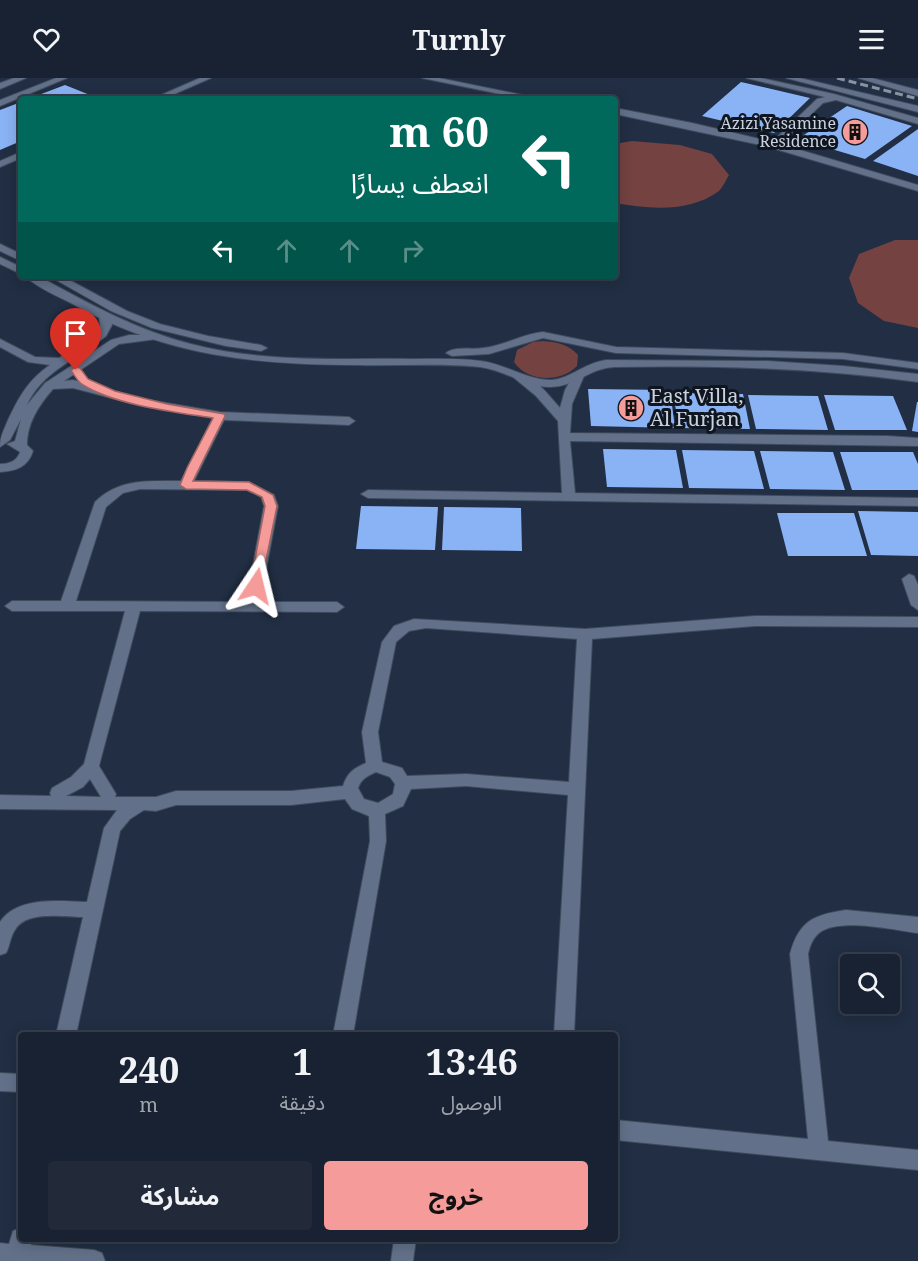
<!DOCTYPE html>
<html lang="ar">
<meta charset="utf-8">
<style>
:root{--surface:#192232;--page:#222a3a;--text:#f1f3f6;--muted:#9fa4ac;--line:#373f4d;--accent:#f59b99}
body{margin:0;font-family:"Noto Serif","Noto Sans Arabic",serif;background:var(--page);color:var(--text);direction:rtl;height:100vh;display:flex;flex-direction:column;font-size:22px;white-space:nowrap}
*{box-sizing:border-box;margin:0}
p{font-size:20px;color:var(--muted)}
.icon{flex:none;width:33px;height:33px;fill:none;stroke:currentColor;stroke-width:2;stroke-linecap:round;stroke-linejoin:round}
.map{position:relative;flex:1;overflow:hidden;direction:ltr}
.drawer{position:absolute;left:18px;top:954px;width:600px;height:210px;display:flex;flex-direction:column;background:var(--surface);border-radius:6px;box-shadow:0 3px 15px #0003,0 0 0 2px var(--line);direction:rtl}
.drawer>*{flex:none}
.guide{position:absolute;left:18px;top:18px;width:600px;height:183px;border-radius:6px;box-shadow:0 3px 15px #0003,0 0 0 2px var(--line);direction:rtl;background:#00695c;color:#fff;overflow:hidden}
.fabs{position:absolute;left:840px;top:876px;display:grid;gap:12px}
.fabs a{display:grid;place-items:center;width:60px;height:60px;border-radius:6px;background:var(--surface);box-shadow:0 3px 15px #0003,0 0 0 2px var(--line);font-size:30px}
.pin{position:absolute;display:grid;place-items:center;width:51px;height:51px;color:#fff;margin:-62px -26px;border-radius:50% 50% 50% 0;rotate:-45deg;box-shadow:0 0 6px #0007}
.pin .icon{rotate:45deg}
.me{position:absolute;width:66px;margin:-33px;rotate:10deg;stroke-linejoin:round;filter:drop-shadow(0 0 4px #0008)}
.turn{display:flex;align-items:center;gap:21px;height:126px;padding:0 30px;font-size:27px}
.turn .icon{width:78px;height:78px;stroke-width:2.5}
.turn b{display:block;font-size:42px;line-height:51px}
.lanes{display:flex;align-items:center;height:57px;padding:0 30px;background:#0003;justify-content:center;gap:30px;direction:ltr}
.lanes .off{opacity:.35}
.eta{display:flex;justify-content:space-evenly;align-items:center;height:102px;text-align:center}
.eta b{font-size:36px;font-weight:700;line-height:42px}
.cta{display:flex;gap:12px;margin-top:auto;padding:12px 30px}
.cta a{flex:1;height:69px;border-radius:6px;background:var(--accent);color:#111;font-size:24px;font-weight:700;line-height:69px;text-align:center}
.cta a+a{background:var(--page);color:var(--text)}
header{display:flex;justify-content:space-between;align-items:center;height:78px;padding:0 30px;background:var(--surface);font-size:27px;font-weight:700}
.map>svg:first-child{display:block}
.green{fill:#734241}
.building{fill:#8ab3f5}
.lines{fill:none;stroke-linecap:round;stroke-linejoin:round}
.street-casing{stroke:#3f4b5c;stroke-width:2}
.secondary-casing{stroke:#3f4b5c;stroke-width:2}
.street{fill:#627189;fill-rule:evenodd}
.secondary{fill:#627189;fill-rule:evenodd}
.rail{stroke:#8792a2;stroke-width:3;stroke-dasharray:8 4;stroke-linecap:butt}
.route{fill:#f59b99;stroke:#9f6563;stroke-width:1.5}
.labels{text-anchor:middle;stroke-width:6;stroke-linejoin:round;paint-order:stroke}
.far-poi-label{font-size:16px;fill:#c9d2df;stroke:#101620;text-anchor:end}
.poi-label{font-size:20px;fill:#c9d2df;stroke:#101620;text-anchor:start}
</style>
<header><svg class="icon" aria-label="menu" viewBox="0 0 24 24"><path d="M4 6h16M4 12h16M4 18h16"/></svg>Turnly<svg class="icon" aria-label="heart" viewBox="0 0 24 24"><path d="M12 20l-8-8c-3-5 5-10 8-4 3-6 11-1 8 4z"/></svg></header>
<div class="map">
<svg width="918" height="1183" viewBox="0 0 918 1183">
<rect width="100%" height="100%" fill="#212e43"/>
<!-- green -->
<path class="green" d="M 632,63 L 680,67 L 712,76 L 729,97 C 726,102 723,109 719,113 C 690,135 648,131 615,125 L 615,66 Z
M 895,162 L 918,162 L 918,250 L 884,243 L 858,225 L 849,200 L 859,176 Z
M 543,263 C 557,264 568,266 578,277 L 577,288 C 561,305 527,304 514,284 L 517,272 L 533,264 Z"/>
<!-- building -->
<path class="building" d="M 741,4 L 810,20 L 774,55 L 702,38 Z
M 65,7 L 100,21 L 28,21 Z
M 21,24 L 21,63 L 0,72 L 0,32 Z
M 847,28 L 912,48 L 865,81 L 798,61 Z
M 918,51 L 918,98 L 873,83 Z
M 588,311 L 670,312 L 675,350 L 591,348 Z
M 673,315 L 743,316 L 750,351 L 679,350 Z
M 748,317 L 818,318 L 828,352 L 756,351 Z
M 824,317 L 893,318 L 907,352 L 835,352 Z
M 917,324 L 918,324 L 918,354 L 912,353 Z
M 603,371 L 676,372 L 683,410 L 607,409 Z
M 682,372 L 754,373 L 764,411 L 689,410 Z
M 760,373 L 833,374 L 845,412 L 770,411 Z
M 840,374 L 913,374 L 918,386 L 918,412 L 852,412 Z
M 361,428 L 438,429 L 435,472 L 356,471 Z
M 444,429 L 521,430 L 522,473 L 442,472 Z
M 858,433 L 918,434 L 918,478 L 871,477 Z
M 777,435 L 854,435 L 867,478 L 788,478 Z"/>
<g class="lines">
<!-- street casing -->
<g class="street-casing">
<path id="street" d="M 56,0 L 67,0 L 0,28 L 0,22 Z
M 200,0 L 211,0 L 163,21 L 152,21 Z
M 422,0 L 439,0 L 542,21 L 524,21 Z
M 746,0 L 761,0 L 834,16 L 918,40 L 918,46 L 836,22 L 823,25 L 780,66 L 918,107 L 918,113 L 765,68 L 615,36 L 615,30 L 692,45 L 772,64 L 817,21 L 825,19 Z
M 21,74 L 21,80 L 0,89 L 0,83 Z
M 105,236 L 111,239 L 112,247 L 106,258 C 79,280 41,294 27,327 L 45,305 L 111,262 L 129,257 L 157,257 L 157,261 L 119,266 L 64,303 L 73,302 L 143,321 L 220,334 L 349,339 L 355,343 L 349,347 L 224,342 L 194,403 L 249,404 L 274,417 L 278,428 L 260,524 L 337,524 L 344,529 L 337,534 L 140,533 L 99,688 L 116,716 L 115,719 L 156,719 L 176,713 L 291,713 L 343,708 C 347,695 354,690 366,685 L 362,654 L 382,564 L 394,548 L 414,541 L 585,551 L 755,538 L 918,539 L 918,549 L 755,548 L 592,561 L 574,957 L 554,957 L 568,717 L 466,708 L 411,711 L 403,728 L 385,736 L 386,763 L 353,957 L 333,957 L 370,763 L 369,738 L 352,731 L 345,721 L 291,727 L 176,727 L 156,733 L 144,732 L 130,741 L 120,753 L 76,957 L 56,957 L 83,839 C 64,839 26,832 15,852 C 10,859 10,868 6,875 L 0,877 L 0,844 C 17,818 60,823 87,824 L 104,750 L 117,732 L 0,731 L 0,717 L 51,718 L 50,715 L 52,710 L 71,699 L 84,686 L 125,533 L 12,533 L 5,528 L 12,523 L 61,523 L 95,424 C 119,400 149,403 181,403 L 213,340 L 142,328 L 73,310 L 53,311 C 39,327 27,345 27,367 L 33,373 C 28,389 16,393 0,394 L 0,386 C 9,386 17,383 20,374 L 7,366 L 15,363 L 21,341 L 10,362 L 0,369 C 0,358 4,352 8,342 C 19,319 28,302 50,287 L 28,284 L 0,269 L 0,261 L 35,279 L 59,280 L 97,254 L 100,247 L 99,239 ZM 140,411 L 247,412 L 261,419 L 264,428 L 246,524 L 76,523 L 106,429 L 123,415 ZM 426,550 L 577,561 L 569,704 L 466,696 L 407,698 L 402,690 L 382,684 L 378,654 L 396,564 L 409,553 ZM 376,694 L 390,699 L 395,706 L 393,716 L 378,725 L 364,721 L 358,710 C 361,701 367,698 376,694 ZM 90,701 L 101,719 L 66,718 L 83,709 Z
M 578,294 L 584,298 L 572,326 L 570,355 L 887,358 L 918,360 L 918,368 L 570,363 L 575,415 L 918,420 L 918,428 L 368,420 L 361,416 L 368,412 L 562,415 L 558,343 L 536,318 L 513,299 L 515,297 C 531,293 550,319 560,330 L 565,312 L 574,296 Z
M 909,496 L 914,498 L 918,507 L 918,532 L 911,527 L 902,501 Z
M 846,832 L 918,839 L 918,855 C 894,852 838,839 819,855 C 812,861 810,868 808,876 L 828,1063 L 918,1072 L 918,1092 L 615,1062 L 615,1042 L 808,1061 L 790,876 C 799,843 813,837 846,832 Z
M 0,995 L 21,996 L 21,1014 L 0,1013 Z
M 21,1150 L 21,1161 L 32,1161 L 31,1167 L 94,1172 L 102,1175 L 105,1183 L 0,1183 L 0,1165 L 9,1166 L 13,1153 Z
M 394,1161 L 416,1161 L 413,1183 L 391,1183 Z"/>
</g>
<!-- secondary casing -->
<g class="secondary-casing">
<path id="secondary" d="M 14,0 L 26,0 L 0,11 L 0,5 Z
M 786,0 L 800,0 L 918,28 L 918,34 Z
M 858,0 L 872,0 L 918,12 L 918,18 Z
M 0,166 L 21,176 L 21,183 L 0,173 Z
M 0,179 L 21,189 L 21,196 L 0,186 Z
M 25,198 L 38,198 C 88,225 136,252 191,266 C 263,285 340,280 413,281 C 436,281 459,280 481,283 C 505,286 527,302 551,302 C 570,301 584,285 606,282 L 768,283 L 843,288 L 918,296 L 918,304 C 817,290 716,287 614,289 C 590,290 575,309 550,309 C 525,309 505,292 480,289 C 440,285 398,288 357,287 C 257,287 169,278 80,230 C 63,220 38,211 25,198 Z
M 49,198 L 62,198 L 127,233 L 160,246 L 208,258 L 261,267 L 267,270 L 261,273 L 226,268 L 152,250 L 111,233 Z
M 543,254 L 616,269 L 843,275 L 918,285 L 918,291 L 843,281 L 616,275 L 543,260 L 489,276 L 452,278 L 446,275 C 455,268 472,272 483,270 C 504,268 522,256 543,254 Z"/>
</g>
<!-- street -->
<use href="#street" class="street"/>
<!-- secondary -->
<use href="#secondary" class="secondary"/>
<!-- rail -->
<path class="rail" d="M 837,0 L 918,21"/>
</g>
<!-- route -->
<path class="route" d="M 76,289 L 80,290 L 88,301 L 115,313 L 167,326 L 224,336 L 225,338 L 193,403 L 249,404 L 273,417 L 277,428 L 260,512 L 251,512 L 250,508 L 265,428 L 262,419 L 247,412 L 186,411 L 180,407 L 187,390 L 213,340 C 175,334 115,327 83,307 C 78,304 74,297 71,292 Z"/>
<!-- icons -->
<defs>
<g id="building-disc" transform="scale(1.35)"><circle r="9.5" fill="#f59b99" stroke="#101620"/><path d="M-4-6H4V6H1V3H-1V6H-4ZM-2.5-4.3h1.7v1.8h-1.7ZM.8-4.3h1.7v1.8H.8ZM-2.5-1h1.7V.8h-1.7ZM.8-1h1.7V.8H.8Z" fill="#111"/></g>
</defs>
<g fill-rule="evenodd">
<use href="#building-disc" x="855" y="54"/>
<use href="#building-disc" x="631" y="330"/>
</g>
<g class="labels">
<!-- far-poi labels -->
<g class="far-poi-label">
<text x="836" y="51">Azizi Yasamine<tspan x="836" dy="18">Residence</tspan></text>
</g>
<!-- poi labels -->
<g class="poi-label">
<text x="650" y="325">East Villa,<tspan x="650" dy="23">Al Furjan</tspan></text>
</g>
</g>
</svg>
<div class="fabs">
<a><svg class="icon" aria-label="search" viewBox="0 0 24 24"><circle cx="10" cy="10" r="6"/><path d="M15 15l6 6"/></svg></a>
</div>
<div class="pin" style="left:76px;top:292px;background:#d93025"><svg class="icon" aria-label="arrive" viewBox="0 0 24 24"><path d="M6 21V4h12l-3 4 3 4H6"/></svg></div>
<svg class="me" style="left:256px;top:508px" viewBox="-20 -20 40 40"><path d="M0-17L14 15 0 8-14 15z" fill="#f59b99" stroke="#fff" stroke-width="4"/></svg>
<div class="guide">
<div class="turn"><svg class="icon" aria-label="left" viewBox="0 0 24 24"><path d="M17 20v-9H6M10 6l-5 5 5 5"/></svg><div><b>60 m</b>انعطف يسارًا</div></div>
<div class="lanes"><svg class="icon" aria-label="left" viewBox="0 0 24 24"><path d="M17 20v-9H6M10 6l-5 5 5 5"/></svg><svg class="icon off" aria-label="ahead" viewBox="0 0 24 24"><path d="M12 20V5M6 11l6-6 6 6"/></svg><svg class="icon off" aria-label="ahead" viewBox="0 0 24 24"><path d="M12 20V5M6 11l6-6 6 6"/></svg><svg class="icon off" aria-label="right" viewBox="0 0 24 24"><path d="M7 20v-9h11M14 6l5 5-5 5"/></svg></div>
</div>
<section class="drawer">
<div class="eta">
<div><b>13:46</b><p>الوصول</p></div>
<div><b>1</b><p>دقيقة</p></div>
<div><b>240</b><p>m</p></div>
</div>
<div class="cta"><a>خروج</a><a>مشاركة</a></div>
</section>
</div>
